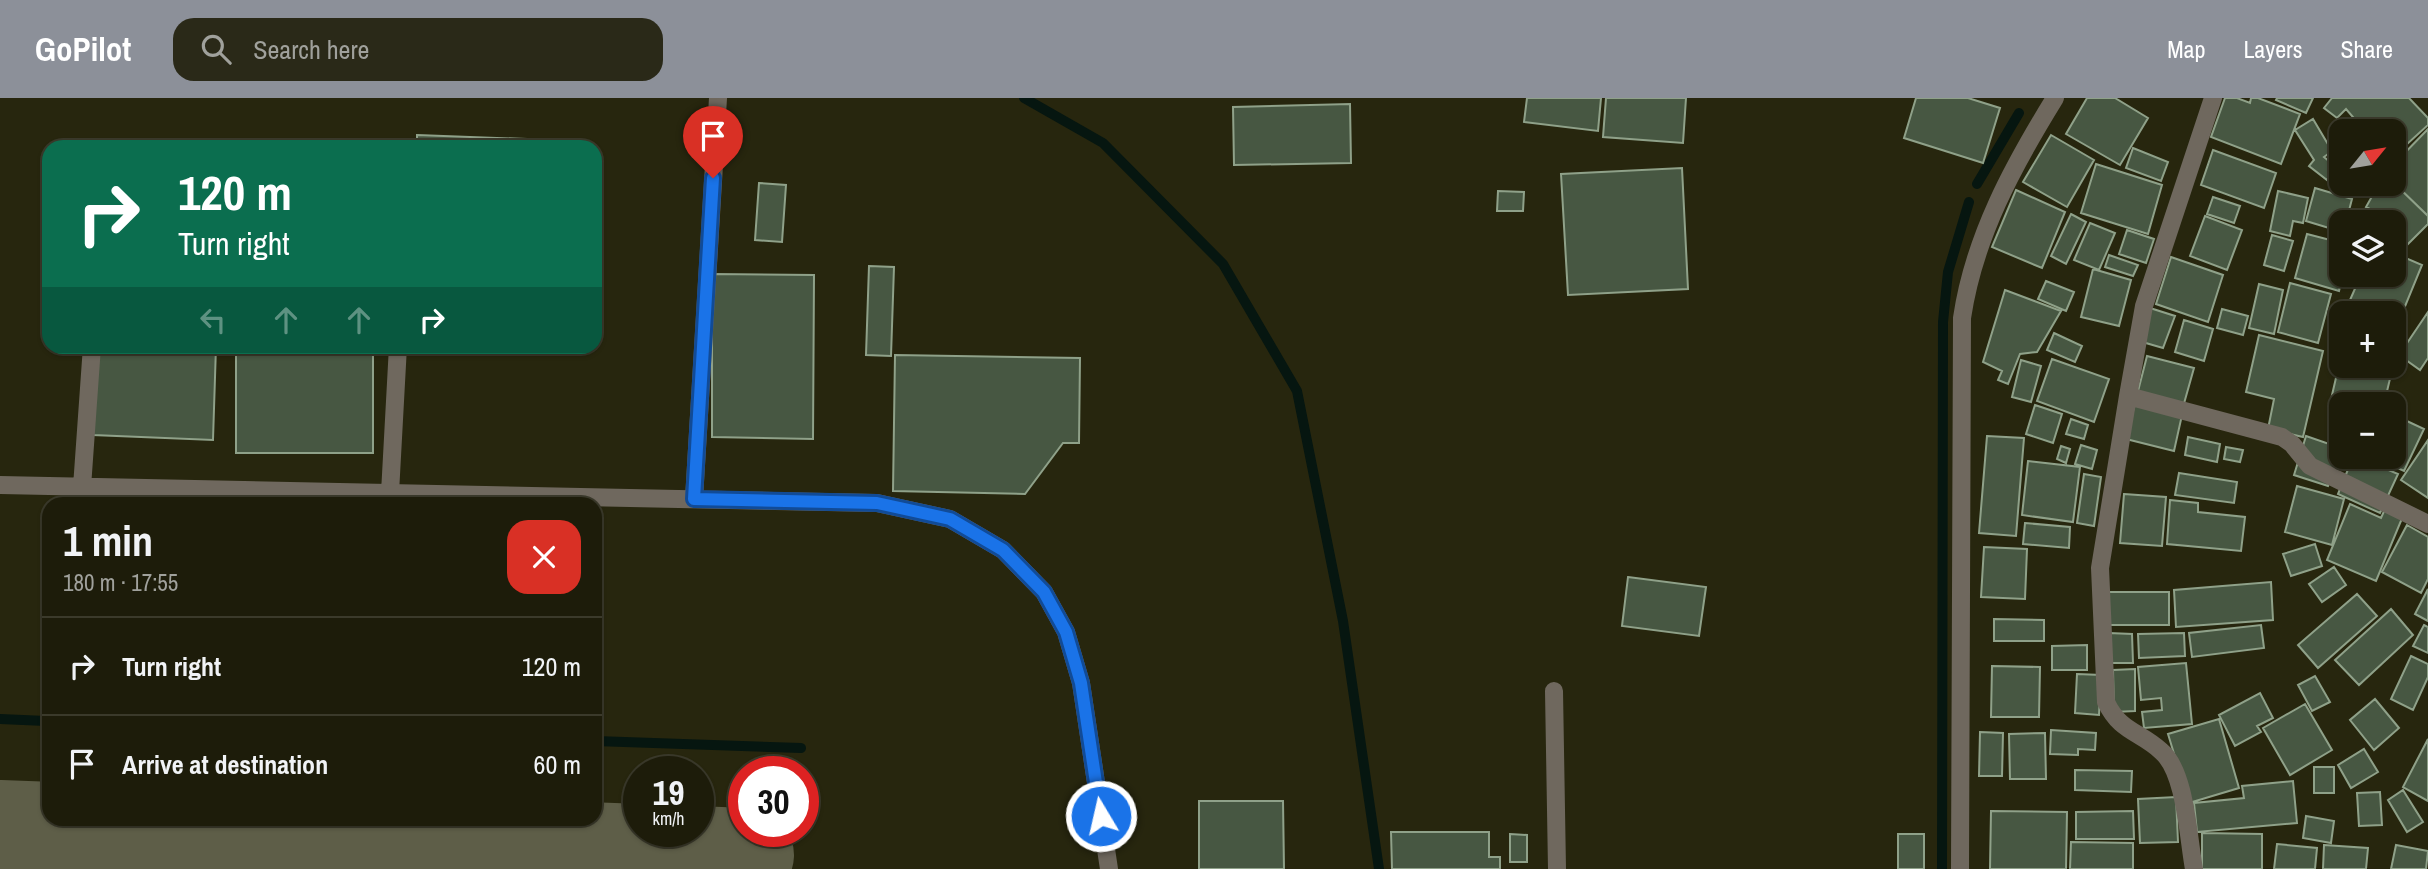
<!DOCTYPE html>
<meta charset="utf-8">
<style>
:root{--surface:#1d1c0a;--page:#2a2918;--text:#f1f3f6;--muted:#a0a19c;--line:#3b3a2b;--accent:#8c9099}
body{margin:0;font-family:"Archivo Narrow",sans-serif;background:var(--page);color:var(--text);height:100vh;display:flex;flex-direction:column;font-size:26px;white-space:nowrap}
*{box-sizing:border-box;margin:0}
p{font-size:23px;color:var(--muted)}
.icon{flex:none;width:38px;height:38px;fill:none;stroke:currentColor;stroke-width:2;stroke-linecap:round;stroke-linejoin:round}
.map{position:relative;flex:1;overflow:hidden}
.panel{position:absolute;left:42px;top:399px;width:560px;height:329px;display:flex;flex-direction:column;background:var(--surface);border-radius:21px;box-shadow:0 2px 5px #0004,0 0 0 2px var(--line)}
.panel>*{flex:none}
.hud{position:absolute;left:42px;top:42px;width:560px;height:214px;border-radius:21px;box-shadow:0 2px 5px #0004,0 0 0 2px var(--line);background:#0b6e4f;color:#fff;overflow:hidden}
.needle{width:46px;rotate:60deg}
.buttons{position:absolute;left:2329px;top:21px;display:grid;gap:14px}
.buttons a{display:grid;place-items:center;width:77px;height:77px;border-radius:14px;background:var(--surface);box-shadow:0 2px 5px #0004,0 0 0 2px var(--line);font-size:35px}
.speed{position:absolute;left:623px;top:658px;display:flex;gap:14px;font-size:35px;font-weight:700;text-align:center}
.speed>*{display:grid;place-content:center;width:91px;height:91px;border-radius:50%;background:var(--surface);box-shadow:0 2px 5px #0004,0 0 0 2px var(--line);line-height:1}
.speed small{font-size:18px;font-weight:400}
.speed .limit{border:10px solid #d22;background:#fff;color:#111}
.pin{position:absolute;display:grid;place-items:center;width:60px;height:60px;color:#fff;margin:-72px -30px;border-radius:50% 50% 50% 0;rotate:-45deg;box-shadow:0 0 7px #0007}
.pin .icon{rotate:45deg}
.me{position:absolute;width:77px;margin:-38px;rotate:351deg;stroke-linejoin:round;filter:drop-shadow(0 0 5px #0008)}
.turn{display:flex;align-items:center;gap:24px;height:147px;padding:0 21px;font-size:32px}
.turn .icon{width:91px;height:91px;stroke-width:2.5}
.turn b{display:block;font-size:49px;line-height:60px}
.lanes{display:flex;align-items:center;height:66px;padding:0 21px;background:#0003;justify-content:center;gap:35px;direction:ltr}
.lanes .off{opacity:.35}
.round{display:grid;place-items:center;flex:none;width:74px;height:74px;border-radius:21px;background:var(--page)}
.summary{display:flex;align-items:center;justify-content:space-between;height:119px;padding:0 21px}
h1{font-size:42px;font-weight:800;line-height:52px}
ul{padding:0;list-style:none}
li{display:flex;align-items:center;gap:21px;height:98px;padding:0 21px;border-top:2px solid var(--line)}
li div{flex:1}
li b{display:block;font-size:26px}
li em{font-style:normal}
header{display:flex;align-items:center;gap:42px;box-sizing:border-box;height:98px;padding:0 35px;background:var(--accent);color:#fff}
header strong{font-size:33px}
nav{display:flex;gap:38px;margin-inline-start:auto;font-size:24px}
.search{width:490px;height:63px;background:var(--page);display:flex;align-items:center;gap:18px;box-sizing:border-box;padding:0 24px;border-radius:21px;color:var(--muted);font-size:26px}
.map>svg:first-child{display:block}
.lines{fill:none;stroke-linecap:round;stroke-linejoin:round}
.stream{stroke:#061610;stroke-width:10}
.taxiway{stroke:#5e5e48;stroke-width:94}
.building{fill:#475742;stroke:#8fa189;stroke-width:2}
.minor{stroke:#6f685e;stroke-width:18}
.route-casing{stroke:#114b97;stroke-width:18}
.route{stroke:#1a73e8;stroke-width:12}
</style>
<header>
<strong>GoPilot</strong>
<div class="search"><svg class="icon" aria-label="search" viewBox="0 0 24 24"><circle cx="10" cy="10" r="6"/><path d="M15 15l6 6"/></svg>Search here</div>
<nav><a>Map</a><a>Layers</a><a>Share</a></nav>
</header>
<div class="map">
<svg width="2428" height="771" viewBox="0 0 2428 771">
<rect width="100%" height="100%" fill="#27260e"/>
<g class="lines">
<!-- stream -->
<path class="stream" d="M 1024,0 L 1103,45 L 1223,166 L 1297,293 L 1343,523 L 1379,771
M 1977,86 L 2019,15
M 0,621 L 46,623
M 595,643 L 801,650
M 1942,771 L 1943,224 L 1948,174 L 1969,104"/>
<!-- taxiway -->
<path class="taxiway" d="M 0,729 L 747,757"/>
</g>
<!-- building -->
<path class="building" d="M 1527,0 L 1601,0 L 1598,33 L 1524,24 Z
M 1606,0 L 1686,0 L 1683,45 L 1603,39 Z
M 1916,0 L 1968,0 L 2000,10 L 1983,65 L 1904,40 Z
M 2087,0 L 2115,0 L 2148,20 L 2120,67 L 2066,36 Z
M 2225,0 L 2237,0 L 2250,5 L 2251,0 L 2258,0 L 2300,16 L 2281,66 L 2211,39 Z
M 2277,0 L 2313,0 L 2306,15 L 2276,2 Z
M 2332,0 L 2409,0 L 2428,20 L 2428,27 L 2394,58 L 2394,33 L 2365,33 L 2346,11 L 2337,20 L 2324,10 Z
M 1350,6 L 1351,65 L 1234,67 L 1233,9 Z
M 2313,21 L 2332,53 L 2324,59 L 2336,69 L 2327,82 L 2309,68 L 2314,62 L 2295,32 Z
M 2428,31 L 2428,118 L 2394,85 L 2394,66 Z
M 417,37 L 552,42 L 551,49 L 417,49 Z
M 2051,37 L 2094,62 L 2067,109 L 2023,84 Z
M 2133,50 L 2168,64 L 2161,83 L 2126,70 Z
M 2213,52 L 2276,75 L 2264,110 L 2201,87 Z
M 2096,66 L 2162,87 L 2148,136 L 2081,115 Z
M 1682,70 L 1688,191 L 1568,197 L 1561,76 Z
M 759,85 L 786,87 L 782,144 L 755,142 Z
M 2394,85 L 2428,118 L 2428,126 L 2403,151 L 2394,146 L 2394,124 L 2367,124 L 2372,112 L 2366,109 L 2379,86 Z
M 2315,90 L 2352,101 L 2346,124 L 2342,124 L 2342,134 L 2306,123 Z
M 2016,92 L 2065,114 L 2042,170 L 1992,149 Z
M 1498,93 L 1524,94 L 1523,113 L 1497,113 Z
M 2278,93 L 2308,100 L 2303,125 L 2293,123 L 2290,138 L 2270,133 Z
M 2213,99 L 2240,108 L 2234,125 L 2207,116 Z
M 2071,116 L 2086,124 L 2066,166 L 2051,158 Z
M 2205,118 L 2242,132 L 2227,172 L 2190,158 Z
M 2090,125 L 2115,135 L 2099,172 L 2074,162 Z
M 2127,132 L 2154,141 L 2146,165 L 2119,156 Z
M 2307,136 L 2342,145 L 2343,177 L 2339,193 L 2295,180 Z
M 2272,137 L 2293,143 L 2284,173 L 2264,167 Z
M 2394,155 L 2422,167 L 2399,223 L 2394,221 L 2394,215 L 2381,215 L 2350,202 L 2361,177 L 2394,177 Z
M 2109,157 L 2138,167 L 2133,178 L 2105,169 Z
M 2171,159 L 2223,177 L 2208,224 L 2156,206 Z
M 869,168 L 894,169 L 891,258 L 866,257 Z
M 2093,171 L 2131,182 L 2119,228 L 2081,219 Z
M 712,176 L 814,177 L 813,341 L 712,339 Z
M 2046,183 L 2074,194 L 2066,213 L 2038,201 Z
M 2290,185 L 2331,196 L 2318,245 L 2278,234 Z
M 2259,186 L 2283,192 L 2274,236 L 2249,230 Z
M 2005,192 L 2061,213 L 2037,254 L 2020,256 L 2008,286 L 1998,282 L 2002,273 L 1983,264 Z
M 2341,209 L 2366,215 L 2342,215 L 2342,248 L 2332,246 Z
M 2150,210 L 2175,218 L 2163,250 L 2139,243 Z
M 2222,211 L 2248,218 L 2243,237 L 2217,230 Z
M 2428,214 L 2428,260 L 2420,272 L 2399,257 Z
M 2184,222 L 2213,231 L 2204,263 L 2175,254 Z
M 2054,235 L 2082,248 L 2075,264 L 2047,252 Z
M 2259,237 L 2323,253 L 2303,339 L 2268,331 L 2274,301 L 2246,294 Z
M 97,248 L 216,248 L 213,342 L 93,337 Z
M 236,248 L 373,248 L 373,355 L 236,355 Z
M 2342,254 L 2342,268 L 2393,268 L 2384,306 L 2342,306 L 2342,313 L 2329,310 Z
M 895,257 L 1080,260 L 1079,345 L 1063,345 L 1025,396 L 893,393 Z
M 2147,258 L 2194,270 L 2183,309 L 2137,297 Z
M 2052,261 L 2109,281 L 2094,324 L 2037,303 Z
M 2021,262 L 2041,268 L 2031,304 L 2012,299 Z
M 2135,305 L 2182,317 L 2174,353 L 2126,341 Z
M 2035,307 L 2062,316 L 2053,345 L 2026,336 Z
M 2394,317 L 2424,331 L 2404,373 L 2373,359 L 2394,359 Z
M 2071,321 L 2088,327 L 2084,341 L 2066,336 Z
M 1987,338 L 2024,340 L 2016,438 L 1979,435 Z
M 2306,338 L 2341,350 L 2328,388 L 2294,377 Z
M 2188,339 L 2220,346 L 2217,364 L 2185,357 Z
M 2428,342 L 2428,400 L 2401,382 Z
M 2081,347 L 2097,352 L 2092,371 L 2075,366 Z
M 2061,348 L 2070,351 L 2066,365 L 2057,361 Z
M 2226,349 L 2243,352 L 2240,364 L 2224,361 Z
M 2345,359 L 2358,359 L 2398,376 L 2380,415 L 2338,396 L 2349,369 L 2342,366 Z
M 2028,363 L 2080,369 L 2073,424 L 2022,417 Z
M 2179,375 L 2237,384 L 2234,405 L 2175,397 Z
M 2084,376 L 2101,379 L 2094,428 L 2077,425 Z
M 2297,388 L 2344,401 L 2332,447 L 2285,434 Z
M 2124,396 L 2166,399 L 2162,448 L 2120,445 Z
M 2170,402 L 2198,405 L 2198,414 L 2245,419 L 2241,453 L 2167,446 Z
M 2350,406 L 2381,420 L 2385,411 L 2403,418 L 2376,483 L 2327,462 Z
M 2025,425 L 2070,429 L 2069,450 L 2023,446 Z
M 2407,427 L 2428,439 L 2428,481 L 2421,495 L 2382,474 Z
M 2315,446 L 2322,468 L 2291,478 L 2283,456 Z
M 1984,449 L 2027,451 L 2025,501 L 1981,499 Z
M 2334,469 L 2346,487 L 2322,504 L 2309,486 Z
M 1628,479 L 1706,489 L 1699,538 L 1622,528 Z
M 2271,484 L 2273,522 L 2176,529 L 2174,492 Z
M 2428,491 L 2428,523 L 2415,516 Z
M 2106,494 L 2169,494 L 2169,527 L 2106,527 Z
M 2357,496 L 2377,518 L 2318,570 L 2298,547 Z
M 2391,511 L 2413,537 L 2359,587 L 2335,562 Z
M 1994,521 L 2044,522 L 2044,543 L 1994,543 Z
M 2261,527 L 2264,550 L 2192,559 L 2189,535 Z
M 2424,527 L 2428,529 L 2428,555 L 2413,548 Z
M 2109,535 L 2132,536 L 2133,565 L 2109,565 Z
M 2184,535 L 2185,558 L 2139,560 L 2138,536 Z
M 2087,547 L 2087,572 L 2052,572 L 2052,548 Z
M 2411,558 L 2428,566 L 2428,579 L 2413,612 L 2391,601 Z
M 2186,565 L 2192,626 L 2144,630 L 2142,614 L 2162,612 L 2161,600 L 2141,602 L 2138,569 Z
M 1992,568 L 2040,569 L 2039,619 L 1991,619 Z
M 2135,571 L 2135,613 L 2114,614 L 2113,572 Z
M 2077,576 L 2101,577 L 2099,617 L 2075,615 Z
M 2315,578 L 2330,604 L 2312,613 L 2298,587 Z
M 2260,595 L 2273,620 L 2257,628 L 2261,634 L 2235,648 L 2219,617 Z
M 2375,601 L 2399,630 L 2374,652 L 2350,622 Z
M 2305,606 L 2332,652 L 2290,677 L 2263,630 Z
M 2219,621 L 2239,690 L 2189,705 L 2168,636 Z
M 2051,632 L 2096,635 L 2095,652 L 2078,651 L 2078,657 L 2050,656 Z
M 1980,634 L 2003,635 L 2002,678 L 1979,678 Z
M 2045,635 L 2046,681 L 2010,681 L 2009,636 Z
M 2428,641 L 2428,703 L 2403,689 Z
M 2364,651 L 2378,674 L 2351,690 L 2338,667 Z
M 2314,669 L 2334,669 L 2334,695 L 2314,695 Z
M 2075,672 L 2132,673 L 2131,694 L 2075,692 Z
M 2293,683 L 2297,725 L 2197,734 L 2194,705 L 2244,700 L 2242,688 Z
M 2403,692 L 2423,724 L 2407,734 L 2388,702 Z
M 2380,694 L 2382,727 L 2359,728 L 2357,695 Z
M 2176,699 L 2178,744 L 2140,745 L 2138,701 Z
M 1199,703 L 1283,703 L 1284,771 L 1199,771 Z
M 1991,713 L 2067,714 L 2066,771 L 1990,771 Z
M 2133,713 L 2134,741 L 2076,741 L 2076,714 Z
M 2306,718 L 2334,723 L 2331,745 L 2303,740 Z
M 1391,734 L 1489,734 L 1489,759 L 1500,759 L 1500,771 L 1392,771 Z
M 2202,735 L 2262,736 L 2262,771 L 2202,771 Z
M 1510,736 L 1527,737 L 1527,764 L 1510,764 Z
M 1898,736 L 1924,736 L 1924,771 L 1898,771 Z
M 2071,744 L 2133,745 L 2133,771 L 2070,771 Z
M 2277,746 L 2317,750 L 2315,771 L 2274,771 Z
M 2324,747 L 2368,750 L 2366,771 L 2323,771 Z
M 2396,747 L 2428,753 L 2426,771 L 2391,771 Z"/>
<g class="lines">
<!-- minor -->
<path class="minor" d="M 2128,298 L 2282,339 L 2292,346 L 2310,368 L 2428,426
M 0,387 L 877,405 L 950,421 L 1003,452 L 1044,494 L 1066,534 L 1081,585 L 1109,771
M 82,389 L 92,248
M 390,395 L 398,248
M 694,401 L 718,0
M 1554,593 L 1557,771
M 1960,771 L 1962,220 C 1974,139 2013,68 2055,0
M 2194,771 C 2188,740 2186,674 2161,653 C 2139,633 2120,634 2106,604 L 2100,470 L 2128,298 L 2144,208 L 2213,0"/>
</g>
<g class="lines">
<!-- route casing -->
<g class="route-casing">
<path id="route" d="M 713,80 L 694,401 L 877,405 L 950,421 L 1003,452 L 1044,494 L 1066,534 L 1081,585 L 1101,718"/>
</g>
<!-- route -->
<use href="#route" class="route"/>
</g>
</svg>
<div class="buttons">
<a><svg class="needle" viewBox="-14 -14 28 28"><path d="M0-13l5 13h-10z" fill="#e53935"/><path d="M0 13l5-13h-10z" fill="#a0a19c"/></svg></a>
<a><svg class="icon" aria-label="layers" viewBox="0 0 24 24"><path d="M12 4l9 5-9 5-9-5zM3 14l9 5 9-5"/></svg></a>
<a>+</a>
<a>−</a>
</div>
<div class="speed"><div>19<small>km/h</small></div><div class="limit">30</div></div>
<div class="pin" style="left:713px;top:80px;background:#d93025"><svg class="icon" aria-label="arrive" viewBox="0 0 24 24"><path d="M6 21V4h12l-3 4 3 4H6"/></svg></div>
<svg class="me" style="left:1101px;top:718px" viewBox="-20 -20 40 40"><circle r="17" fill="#1a73e8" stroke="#fff" stroke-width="3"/><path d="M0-11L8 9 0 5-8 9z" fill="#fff"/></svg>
<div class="hud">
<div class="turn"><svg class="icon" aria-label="right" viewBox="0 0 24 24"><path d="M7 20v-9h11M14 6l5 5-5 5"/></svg><div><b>120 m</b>Turn right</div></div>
<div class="lanes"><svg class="icon off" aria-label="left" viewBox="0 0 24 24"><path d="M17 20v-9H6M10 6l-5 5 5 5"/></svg><svg class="icon off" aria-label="ahead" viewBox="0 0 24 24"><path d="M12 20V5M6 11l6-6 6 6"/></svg><svg class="icon off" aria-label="ahead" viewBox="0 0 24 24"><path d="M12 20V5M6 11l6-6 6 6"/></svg><svg class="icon" aria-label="right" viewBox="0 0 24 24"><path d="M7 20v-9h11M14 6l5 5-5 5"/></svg></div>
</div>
<section class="panel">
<div class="summary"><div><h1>1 min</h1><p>180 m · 17:55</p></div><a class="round" style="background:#d93025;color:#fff"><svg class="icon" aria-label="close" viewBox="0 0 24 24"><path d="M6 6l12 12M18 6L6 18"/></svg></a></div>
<ul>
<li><svg class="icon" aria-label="right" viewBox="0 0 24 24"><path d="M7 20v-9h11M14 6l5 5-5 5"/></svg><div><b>Turn right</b></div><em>120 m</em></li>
<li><svg class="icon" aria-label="arrive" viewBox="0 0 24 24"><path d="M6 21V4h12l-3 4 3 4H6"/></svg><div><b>Arrive at destination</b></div><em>60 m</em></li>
</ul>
</section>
</div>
